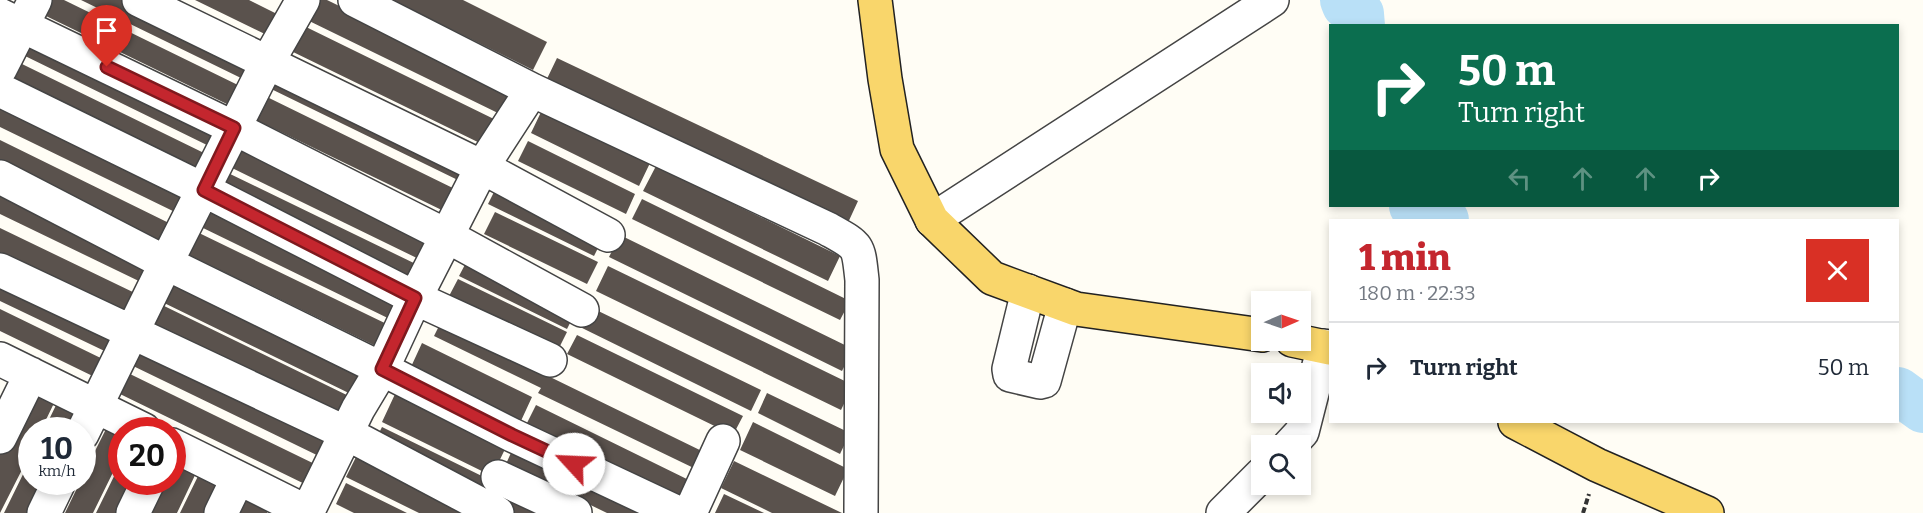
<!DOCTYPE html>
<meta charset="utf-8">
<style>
:root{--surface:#fff;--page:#f6f6f7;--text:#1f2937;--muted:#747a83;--line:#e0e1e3;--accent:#c4262e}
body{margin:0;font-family:Bitter,serif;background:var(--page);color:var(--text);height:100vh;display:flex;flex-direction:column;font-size:22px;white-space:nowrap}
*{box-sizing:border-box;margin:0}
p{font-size:20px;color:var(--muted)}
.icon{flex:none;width:33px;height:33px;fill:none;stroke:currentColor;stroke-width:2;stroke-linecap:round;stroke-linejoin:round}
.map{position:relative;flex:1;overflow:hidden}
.side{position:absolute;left:1329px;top:219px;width:570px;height:204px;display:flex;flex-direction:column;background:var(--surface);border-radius:0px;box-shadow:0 3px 9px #0003}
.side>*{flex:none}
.hud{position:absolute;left:1329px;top:24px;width:570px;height:183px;border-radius:0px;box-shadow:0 3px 9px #0003;background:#0b6e4f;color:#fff;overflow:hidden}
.needle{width:39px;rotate:88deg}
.fabs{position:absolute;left:1251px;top:291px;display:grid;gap:12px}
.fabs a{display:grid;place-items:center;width:60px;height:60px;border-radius:0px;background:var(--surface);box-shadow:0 3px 9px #0003;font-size:30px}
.speed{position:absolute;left:18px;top:417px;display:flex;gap:12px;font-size:30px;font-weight:700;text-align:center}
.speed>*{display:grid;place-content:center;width:78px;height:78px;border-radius:50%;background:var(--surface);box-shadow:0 3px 9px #0003;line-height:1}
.speed small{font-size:15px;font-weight:400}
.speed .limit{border:9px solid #d22;background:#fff;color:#111}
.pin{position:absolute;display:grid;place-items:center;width:51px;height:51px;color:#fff;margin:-62px -26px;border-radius:50% 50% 50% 0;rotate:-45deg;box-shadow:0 0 6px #0007}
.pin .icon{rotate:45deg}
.me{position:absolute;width:66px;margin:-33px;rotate:295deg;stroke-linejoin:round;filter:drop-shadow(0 0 4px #0008)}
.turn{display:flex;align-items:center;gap:21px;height:126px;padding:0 30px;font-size:27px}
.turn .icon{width:78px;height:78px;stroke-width:2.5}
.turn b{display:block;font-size:42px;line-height:51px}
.lanes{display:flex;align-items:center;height:57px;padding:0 30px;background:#0003;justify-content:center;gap:30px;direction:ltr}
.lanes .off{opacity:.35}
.round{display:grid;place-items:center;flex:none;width:63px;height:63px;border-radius:0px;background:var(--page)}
.headline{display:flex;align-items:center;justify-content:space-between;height:102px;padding:0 30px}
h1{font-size:36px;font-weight:800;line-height:45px;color:var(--accent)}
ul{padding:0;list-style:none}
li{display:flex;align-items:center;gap:18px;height:90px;padding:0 30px;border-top:2px solid var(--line)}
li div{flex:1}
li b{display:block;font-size:22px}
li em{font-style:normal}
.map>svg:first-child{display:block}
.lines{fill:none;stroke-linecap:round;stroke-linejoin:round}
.river{stroke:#b9e0f7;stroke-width:48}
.building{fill:#5a524d}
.minor-casing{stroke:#444;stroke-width:36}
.major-casing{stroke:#222;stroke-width:36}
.path{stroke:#333;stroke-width:4;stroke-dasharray:6 3;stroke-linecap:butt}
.minor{stroke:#fff;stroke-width:33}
.major{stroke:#f9d66b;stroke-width:33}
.route-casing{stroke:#7f191e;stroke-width:15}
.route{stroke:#c4262e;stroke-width:10}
</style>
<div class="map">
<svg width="1923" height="513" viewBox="0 0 1923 513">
<rect width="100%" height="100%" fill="#fffdf5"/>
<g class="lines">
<!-- river -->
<path class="river" d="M 1344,0 L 1346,5 L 1360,14 L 1361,26
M 1413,206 L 1433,220 L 1445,220
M 1898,391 L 1923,409"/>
</g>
<!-- building -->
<path class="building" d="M 53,0 L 64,0 L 242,87 L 233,107 L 46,16 Z
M 81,0 L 135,0 L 253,57 L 243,79 Z
M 195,0 L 249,0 L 279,15 L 269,36 Z
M 309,0 L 327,0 L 514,91 L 502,115 L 301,17 Z
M 392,0 L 463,0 L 547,42 L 533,70 Z
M 302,25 L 500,122 L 488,147 L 289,50 Z
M 30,36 L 220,128 L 211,147 L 21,54 Z
M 557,58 L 858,201 L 846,227 L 544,85 Z
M 22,64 L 206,154 L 195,176 L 11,86 Z
M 274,67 L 475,165 L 466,184 L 265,86 Z
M 0,96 L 188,188 L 177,213 L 0,127 Z
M 265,96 L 463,193 L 452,215 L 254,119 Z
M 542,110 L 650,163 L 639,186 L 531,133 Z
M 241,139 L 438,234 L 425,262 L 228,166 Z
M 0,140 L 173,225 L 161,249 L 0,170 Z
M 528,141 L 635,194 L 626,214 L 518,161 Z
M 656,166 L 840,256 L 828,281 L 643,191 Z
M 226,172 L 422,267 L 413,286 L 217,191 Z
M 498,184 L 604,236 L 594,256 L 488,204 Z
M 0,185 L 156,261 L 145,284 L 0,214 Z
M 642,199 L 850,301 L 840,320 L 632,219 Z
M 214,203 L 412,299 L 400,324 L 201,227 Z
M 495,212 L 598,262 L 587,284 L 484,234 Z
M 0,228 L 139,295 L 130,315 L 0,252 Z
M 197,232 L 395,328 L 384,350 L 187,254 Z
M 620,235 L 853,349 L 842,371 L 609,257 Z
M 469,257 L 577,309 L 567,329 L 459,276 Z
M 608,266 L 853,385 L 841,410 L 596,291 Z
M 0,272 L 126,333 L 115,356 L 0,301 Z
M 169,277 L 370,374 L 359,398 L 158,300 Z
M 458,279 L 567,332 L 557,352 L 448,298 Z
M 158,303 L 359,401 L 347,424 L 147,327 Z
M 588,306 L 761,390 L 751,411 L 578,326 Z
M 0,309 L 113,364 L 105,382 L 0,331 Z
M 444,316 L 546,375 L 710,455 L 702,472 L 538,393 L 541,388 L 434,336 Z
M 577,335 L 743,416 L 733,435 L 567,354 Z
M 141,339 L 339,436 L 327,460 L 129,364 Z
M 422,343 L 532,397 L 520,423 L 410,369 Z
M 130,374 L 325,469 L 315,489 L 120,394 Z
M 33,385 L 57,397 L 41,430 L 32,430 L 32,450 L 0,513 L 0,455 Z
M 396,392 L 507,445 L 492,476 L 382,422 Z
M 767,393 L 850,433 L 840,454 L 758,413 Z
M 58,401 L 87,415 L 79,430 L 44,430 Z
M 536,405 L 699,485 L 690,503 L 527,423 Z
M 753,422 L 848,469 L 835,496 L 740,450 Z
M 108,425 L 122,432 L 122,454 L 93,513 L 65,513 L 80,482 L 82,482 L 82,477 Z
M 382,427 L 490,480 L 481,499 L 372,447 Z
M 514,446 L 652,513 L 607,513 L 506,464 Z
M 358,453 L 472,513 L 419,513 L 346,477 Z
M 32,456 L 32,482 L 55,482 L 40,513 L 4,513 Z
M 172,459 L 197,471 L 177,513 L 147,513 L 162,482 L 172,482 Z
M 122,460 L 122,482 L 143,482 L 128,513 L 96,513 Z
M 734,461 L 842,513 L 772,513 L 721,488 Z
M 201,470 L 227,483 L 213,513 L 180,513 Z
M 346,483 L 407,513 L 354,513 L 336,504 Z
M 494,487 L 548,513 L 502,513 Z
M 724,494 L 764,513 L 715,513 Z
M 247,496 L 270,507 L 267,513 L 239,513 Z"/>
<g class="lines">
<!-- minor casing -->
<g class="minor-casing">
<path id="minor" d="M 139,0 L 482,167 L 608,235
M 355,0 L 532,90 L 828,229 C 860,247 858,244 862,280 L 861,513
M 0,15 L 234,128 L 447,236 L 582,310
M 0,69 L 35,0
M 0,90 L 204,190 L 415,298 L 550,360
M 0,177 L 166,263 L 382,369 L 512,435 L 678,513
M 932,220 L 1272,0
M 0,270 L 346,433 L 497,513
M 1028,291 L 1009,369 L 1010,375 L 1040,382 L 1044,381 L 1065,305
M 0,359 L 144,430
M 82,434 L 166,263 L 267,63 L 303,0
M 0,437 L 31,374
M 172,445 L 309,513
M 1289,446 L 1302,432 L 1324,346
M 498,477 L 575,513
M 44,513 L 59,482
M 133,513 L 148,482
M 221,513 L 238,478
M 307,513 L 358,409 L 382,369 L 415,298 L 482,167 L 532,90
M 690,513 L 723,441
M 1223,513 L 1262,474"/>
</g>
<!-- major casing -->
<g class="major-casing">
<path id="major" d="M 875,0 L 885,79 L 897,149 L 932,220 L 992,278 L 1076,309 L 1262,335
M 1292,340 L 1330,348
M 1515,422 L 1597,465 L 1707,513"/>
</g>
<!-- path -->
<path class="path" d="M 1583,513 L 1589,494"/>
<!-- minor -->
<use href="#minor" class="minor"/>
<!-- major -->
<use href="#major" class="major"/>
</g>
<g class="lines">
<!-- route casing -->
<g class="route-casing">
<path id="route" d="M 107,67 L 234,128 L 204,190 L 415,298 L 382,369 L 512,435 L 574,464"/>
</g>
<!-- route -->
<use href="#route" class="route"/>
</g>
</svg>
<div class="fabs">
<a><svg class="needle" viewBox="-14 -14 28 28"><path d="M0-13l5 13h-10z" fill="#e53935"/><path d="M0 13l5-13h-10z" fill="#747a83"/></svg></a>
<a><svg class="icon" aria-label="sound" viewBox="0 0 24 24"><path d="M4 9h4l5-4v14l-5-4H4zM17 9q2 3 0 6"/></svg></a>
<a><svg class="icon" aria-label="search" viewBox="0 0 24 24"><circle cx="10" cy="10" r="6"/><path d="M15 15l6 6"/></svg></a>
</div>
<div class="speed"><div>10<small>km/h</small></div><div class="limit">20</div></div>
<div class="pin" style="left:107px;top:67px;background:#d93025"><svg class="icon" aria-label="arrive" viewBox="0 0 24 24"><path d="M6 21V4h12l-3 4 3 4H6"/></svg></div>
<svg class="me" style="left:574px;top:464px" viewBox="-20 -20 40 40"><circle r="19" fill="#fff"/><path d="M0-13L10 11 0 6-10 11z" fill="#c4262e"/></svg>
<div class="hud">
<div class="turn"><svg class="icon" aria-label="right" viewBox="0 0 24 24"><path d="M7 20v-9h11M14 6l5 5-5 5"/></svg><div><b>50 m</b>Turn right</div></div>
<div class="lanes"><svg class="icon off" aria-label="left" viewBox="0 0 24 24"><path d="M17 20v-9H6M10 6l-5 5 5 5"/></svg><svg class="icon off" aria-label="ahead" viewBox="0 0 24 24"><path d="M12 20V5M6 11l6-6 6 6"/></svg><svg class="icon off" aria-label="ahead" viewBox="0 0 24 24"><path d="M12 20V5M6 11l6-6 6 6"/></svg><svg class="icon" aria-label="right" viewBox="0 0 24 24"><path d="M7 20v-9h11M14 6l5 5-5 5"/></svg></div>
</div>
<section class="side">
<div class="headline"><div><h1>1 min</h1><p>180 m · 22:33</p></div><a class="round" style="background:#d93025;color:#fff"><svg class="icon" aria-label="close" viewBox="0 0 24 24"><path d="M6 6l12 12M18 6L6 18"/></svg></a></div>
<ul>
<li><svg class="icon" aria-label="right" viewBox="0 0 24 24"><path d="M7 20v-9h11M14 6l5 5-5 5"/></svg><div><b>Turn right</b></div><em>50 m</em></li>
</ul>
</section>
</div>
